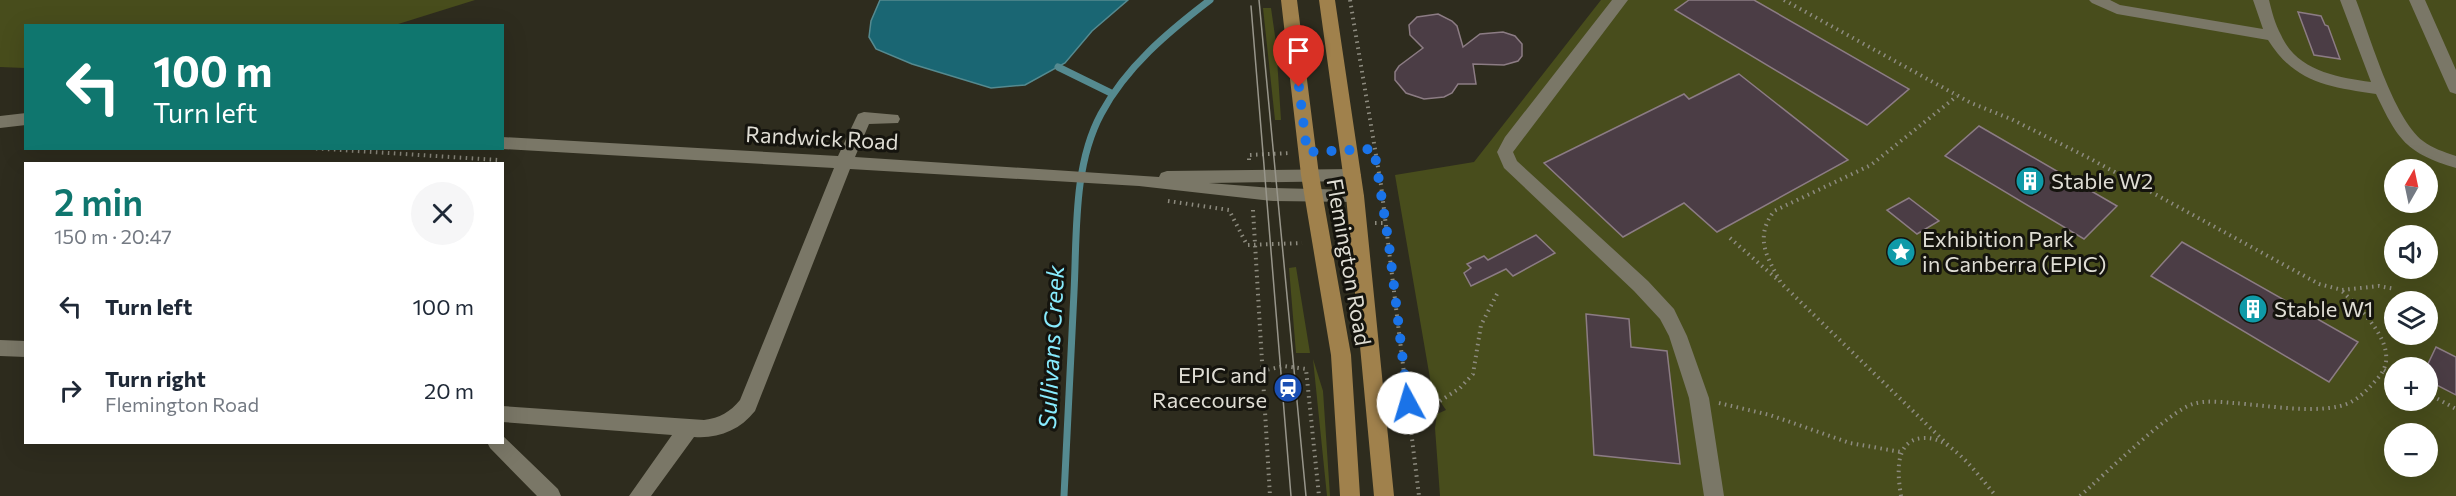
<!DOCTYPE html>
<meta charset="utf-8">
<style>
:root{--surface:#fff;--page:#f6f6f7;--text:#1f2937;--muted:#747a83;--accent:#0f766e}
body{margin:0;font-family:Commissioner,sans-serif;background:var(--page);color:var(--text);height:100vh;display:flex;flex-direction:column;font-size:22px;white-space:nowrap}
*{box-sizing:border-box;margin:0}
p{font-size:20px;color:var(--muted)}
.icon{flex:none;width:33px;height:33px;fill:none;stroke:currentColor;stroke-width:2;stroke-linecap:round;stroke-linejoin:round}
.map{position:relative;flex:1;overflow:hidden}
.side{position:absolute;left:24px;top:162px;width:480px;height:282px;display:flex;flex-direction:column;background:var(--surface);border-radius:0px;box-shadow:0 6px 24px #0002}
.side>*{flex:none}
.top-card{position:absolute;left:24px;top:24px;width:480px;height:126px;border-radius:0px;box-shadow:0 6px 24px #0002;background:#0f766e;color:#fff;overflow:hidden}
.needle{width:39px;rotate:9deg}
.controls{position:absolute;left:2384px;top:159px;display:grid;gap:12px}
.controls a{display:grid;place-items:center;width:54px;height:54px;border-radius:50%;background:var(--surface);box-shadow:0 6px 24px #0002;font-size:30px}
.pin{position:absolute;display:grid;place-items:center;width:51px;height:51px;color:#fff;margin:-62px -26px;border-radius:50% 50% 50% 0;rotate:-45deg;box-shadow:0 0 6px #0007}
.pin .icon{rotate:45deg}
.me{position:absolute;width:66px;margin:-33px;rotate:354deg;stroke-linejoin:round;filter:drop-shadow(0 0 4px #0008)}
.turn{display:flex;align-items:center;gap:21px;height:126px;padding:0 30px;font-size:27px}
.turn .icon{width:78px;height:78px;stroke-width:2.5}
.turn b{display:block;font-size:42px;line-height:51px}
.round{display:grid;place-items:center;flex:none;width:63px;height:63px;border-radius:32px;background:var(--page)}
.headline{display:flex;align-items:center;justify-content:space-between;height:102px;padding:0 30px}
h1{font-size:36px;font-weight:600;line-height:45px;color:var(--accent)}
ul{padding:0;list-style:none}
li{display:flex;align-items:center;gap:18px;height:84px;padding:0 30px}
li div{flex:1}
li b{display:block;font-size:22px}
li em{font-style:normal}
.map>svg:first-child{display:block}
.green{fill:#484d1c;fill-rule:evenodd}
.water{fill:#1a6673;stroke:#558a90;stroke-width:1.5}
.lines{fill:none;stroke-linecap:round;stroke-linejoin:round}
.stream{stroke:#558a90;stroke-width:7}
.building{fill:#4b3d45;stroke:#8c7c84;stroke-width:1.5}
.path{stroke:#8d8b7f;stroke-width:4;stroke-dasharray:1.5 4.5;stroke-linecap:butt}
.minor{fill:#7a7767;fill-rule:evenodd}
.major{fill:#a0814c;fill-rule:evenodd}
.tram{stroke:#98968b;stroke-width:1.5}
.route{stroke:#1a73e8;stroke-width:10;stroke-dasharray:0 18}
.labels{text-anchor:middle;stroke-width:6;stroke-linejoin:round;paint-order:stroke}
.street-label{font-size:22px;fill:#dfddd4;stroke:#15140e}
.poi-label{font-size:22px;fill:#dfddd4;stroke:#15140e;text-anchor:start}
.water-label{font-size:24px;font-style:italic;fill:#87ebfe;stroke:#15140e}
</style>
<div class="map">
<svg width="2456" height="496" viewBox="0 0 2456 496">
<rect width="100%" height="100%" fill="#2e2c1e"/>
<!-- green -->
<path class="green" d="M 0,0 L 475,0 L 395,25 L 26,26 L 25,68 L 0,67 Z
M 1601,0 L 2456,0 L 2456,496 L 1440,496 L 1435,428 L 1437,414 L 1446,410 L 1432,390 L 1395,175 L 1474,162 ZM 2394,170 L 2427,170 L 2427,202 L 2394,202 ZM 2394,236 L 2427,236 L 2427,268 L 2394,268 ZM 2394,302 L 2427,302 L 2427,334 L 2394,334 ZM 2394,368 L 2427,368 L 2427,400 L 2394,400 ZM 2394,434 L 2427,434 L 2427,466 L 2394,466 Z
M 1263,8 L 1271,8 L 1276,43 L 1281,120 L 1275,120 Z
M 1296,267 L 1310,353 L 1296,353 L 1289,268 Z
M 1313,359 L 1323,391 L 1330,496 L 1327,496 Z"/>
<!-- water -->
<path class="water" d="M 880,0 L 1128,0 L 1092,31 L 1065,63 L 1025,85 L 991,88 L 912,64 L 876,49 L 869,37 L 871,21 Z"/>
<g class="lines">
<!-- stream -->
<path class="stream" d="M 1058,67 L 1113,94
M 1064,496 C 1067,428 1071,360 1074,292 C 1077,234 1073,166 1101,114 C 1126,67 1168,32 1210,0"/>
</g>
<!-- building -->
<path class="building" d="M 1689,0 L 1754,0 L 1909,89 L 1867,125 L 1675,10 Z
M 2298,12 L 2321,16 L 2325,25 L 2328,26 L 2340,59 L 2314,55 Z
M 1438,14 L 1452,21 L 1457,26 L 1463,47 L 1480,34 L 1503,32 L 1515,36 L 1522,44 L 1522,56 L 1518,61 L 1504,65 L 1473,64 L 1476,84 L 1458,84 L 1452,93 L 1444,97 L 1424,99 L 1406,93 L 1395,80 L 1395,72 L 1399,66 L 1423,48 L 1410,35 L 1409,25 L 1417,17 Z
M 1739,74 L 1848,160 L 1717,232 L 1684,203 L 1623,237 L 1544,163 L 1684,94 L 1689,99 Z
M 1979,126 L 2117,206 L 2084,239 L 1945,156 Z
M 1909,198 L 1939,221 L 1917,234 L 1887,210 Z
M 1536,235 L 1555,253 L 1513,276 L 1506,269 L 1471,286 L 1464,273 L 1471,268 L 1467,264 L 1484,256 L 1488,260 Z
M 2182,242 L 2358,342 L 2329,382 L 2151,276 Z
M 1586,314 L 1629,319 L 1631,347 L 1667,351 L 1680,464 L 1594,455 Z
M 2436,347 L 2456,357 L 2456,395 L 2427,380 L 2427,366 Z"/>
<g class="lines">
<!-- path -->
<path class="path" d="M 1350,0 L 1381,185 L 1419,496
M 1784,0 L 1971,103 L 2011,119 L 2089,158 L 2319,284 L 2342,290 L 2379,286 L 2395,289
M 310,148 L 498,160
M 1249,160 L 1249,155 L 1290,153
M 1168,201 L 1229,210 L 1247,245 L 1302,243
M 1253,210 L 1270,496
M 1375,223 L 1386,223
M 1730,238 L 1778,280
M 2384,370 L 2394,375
M 1262,371 L 1284,366 L 1306,369 L 1319,496
M 2427,393 L 2456,409
M 1440,401 L 1460,388 L 1473,374 L 1481,325 L 1497,294
M 1719,403 L 1770,415 L 1850,443 L 1901,452
M 1948,445 L 1781,283 C 1767,257 1754,238 1774,211 L 1871,165 L 1957,96
M 1901,496 C 1898,476 1893,441 1922,438 C 1935,437 1946,443 1955,451 C 1971,464 1983,481 1996,496
M 2080,496 C 2102,477 2169,411 2193,404 C 2205,400 2221,402 2234,403 C 2264,405 2325,416 2351,402 C 2362,396 2370,387 2378,378 C 2404,349 2362,311 2342,291"/>
<!-- minor -->
<path class="minor" d="M 1612,0 L 1628,0 L 1513,152 L 1517,161 L 1648,281 L 1674,309 L 1687,336 L 1709,398 L 1724,496 L 1704,496 L 1689,398 L 1669,336 L 1660,319 L 1634,291 L 1504,168 L 1497,152 L 1505,137 Z
M 2089,0 L 2110,0 L 2120,5 L 2263,29 L 2253,0 L 2269,0 C 2272,12 2275,24 2281,35 C 2297,71 2337,77 2371,82 L 2340,0 L 2356,0 C 2370,36 2393,118 2423,141 C 2432,148 2444,152 2456,156 L 2456,168 C 2406,153 2398,140 2376,94 C 2329,87 2295,83 2268,40 L 2117,14 L 2092,3 Z
M 2409,0 L 2425,0 L 2456,70 L 2456,94 L 2450,92 L 2448,88 Z
M 864,112 L 898,115 L 900,119 L 898,123 L 869,124 L 855,157 L 1159,177 L 1161,173 L 1167,171 L 1352,169 L 1358,171 L 1361,175 L 1358,179 L 1352,181 L 1209,183 L 1273,188 L 1355,190 L 1361,191 L 1364,196 L 1361,201 L 1355,202 L 1273,201 L 1139,186 L 850,169 L 755,411 C 740,430 718,439 694,437 L 651,496 L 629,496 L 672,435 L 502,422 L 502,406 L 704,420 C 720,418 730,412 740,400 L 834,168 L 502,149 L 502,137 L 838,156 L 856,118 L 858,114 Z
M 26,113 L 26,125 L 0,128 L 0,116 Z
M 0,340 L 26,341 L 26,357 L 0,356 Z
M 502,435 L 558,489 L 561,496 L 537,496 L 490,448 L 487,442 L 502,442 Z"/>
<!-- major -->
<path class="major" d="M 1281,0 L 1297,0 L 1319,175 L 1351,355 L 1360,496 L 1340,496 L 1331,355 L 1301,175 Z
M 1319,0 L 1335,0 L 1364,196 L 1394,496 L 1374,496 L 1346,196 Z"/>
<!-- tram -->
<path class="tram" d="M 1259,0 L 1306,496
M 1251,6 L 1291,496"/>
</g>
<g class="lines">
<!-- route -->
<path class="route" d="M 1299,87 L 1307,152 L 1374,149 L 1389,245 L 1408,403"/>
</g>
<!-- icons -->
<defs>
<g id="building-disc" transform="scale(1.5)"><circle r="9.5" fill="#0f9aa8" stroke="#15140e"/><path d="M-4-6H4V6H1V3H-1V6H-4ZM-2.5-4.3h1.7v1.8h-1.7ZM.8-4.3h1.7v1.8H.8ZM-2.5-1h1.7V.8h-1.7ZM.8-1h1.7V.8H.8Z" fill="#fff"/></g>
<g id="sight-disc" transform="scale(1.5)"><circle r="9.5" fill="#0f9aa8" stroke="#15140e"/><path d="M0-6L1.8-2.2L6-1.7L2.9 1.2L3.7 5.4L0 3.3L-3.7 5.4L-2.9 1.2L-6-1.7L-1.8-2.2Z" fill="#fff"/></g>
<g id="station-disc" transform="scale(1.5)"><circle r="9.5" fill="#1a4fb4" stroke="#15140e"/><path d="M-3-6H3Q5-6 5-4V2Q5 4 3 4L4.5 6H3L1.5 4h-3L-3 6H-4.5L-3 4Q-5 4-5 2V-4Q-5-6-3-6ZM-3.5-4v3h7v-3ZM-3.5 1v1.5H-2V1ZM2 1v1.5H3.5V1Z" fill="#fff"/></g>
</defs>
<g fill-rule="evenodd">
<use href="#building-disc" x="2030" y="181"/>
<use href="#sight-disc" x="1901" y="252"/>
<use href="#building-disc" x="2253" y="309"/>
<use href="#station-disc" x="1288" y="388"/>
</g>
<g class="labels">
<!-- street labels -->
<g class="street-label">
<text transform="translate(822 138) rotate(3)" y="8">Randwick Road</text>
<text transform="translate(1349 262) rotate(80)" y="8">Flemington Road</text>
</g>
<!-- poi labels -->
<g class="poi-label">
<text x="2051" y="189">Stable W2</text>
<text x="1922" y="247">Exhibition Park<tspan x="1922" dy="25">in Canberra (EPIC)</tspan></text>
<text x="2274" y="317">Stable W1</text>
<text x="1267" y="383" text-anchor="end">EPIC and<tspan x="1267" dy="25">Racecourse</tspan></text>
</g>
<!-- water labels -->
<g class="water-label">
<text transform="translate(1052 347) rotate(-87)" y="8">Sullivans Creek</text>
</g>
</g>
</svg>
<div class="controls">
<a><svg class="needle" viewBox="-14 -14 28 28"><path d="M0-13l5 13h-10z" fill="#e53935"/><path d="M0 13l5-13h-10z" fill="#747a83"/></svg></a>
<a><svg class="icon" aria-label="sound" viewBox="0 0 24 24"><path d="M4 9h4l5-4v14l-5-4H4zM17 9q2 3 0 6"/></svg></a>
<a><svg class="icon" aria-label="layers" viewBox="0 0 24 24"><path d="M12 4l9 5-9 5-9-5zM3 14l9 5 9-5"/></svg></a>
<a>+</a>
<a>−</a>
</div>
<div class="pin" style="left:1299px;top:87px;background:#d93025"><svg class="icon" aria-label="arrive" viewBox="0 0 24 24"><path d="M6 21V4h12l-3 4 3 4H6"/></svg></div>
<svg class="me" style="left:1408px;top:403px" viewBox="-20 -20 40 40"><circle r="19" fill="#fff"/><path d="M0-13L10 11 0 6-10 11z" fill="#1a73e8"/></svg>
<div class="top-card">
<div class="turn"><svg class="icon" aria-label="left" viewBox="0 0 24 24"><path d="M17 20v-9H6M10 6l-5 5 5 5"/></svg><div><b>100 m</b>Turn left</div></div>
</div>
<section class="side">
<div class="headline"><div><h1>2 min</h1><p>150 m · 20:47</p></div><a class="round"><svg class="icon" aria-label="close" viewBox="0 0 24 24"><path d="M6 6l12 12M18 6L6 18"/></svg></a></div>
<ul>
<li><svg class="icon" aria-label="left" viewBox="0 0 24 24"><path d="M17 20v-9H6M10 6l-5 5 5 5"/></svg><div><b>Turn left</b></div><em>100 m</em></li>
<li><svg class="icon" aria-label="right" viewBox="0 0 24 24"><path d="M7 20v-9h11M14 6l5 5-5 5"/></svg><div><b>Turn right</b><p>Flemington Road</p></div><em>20 m</em></li>
</ul>
</section>
</div>
